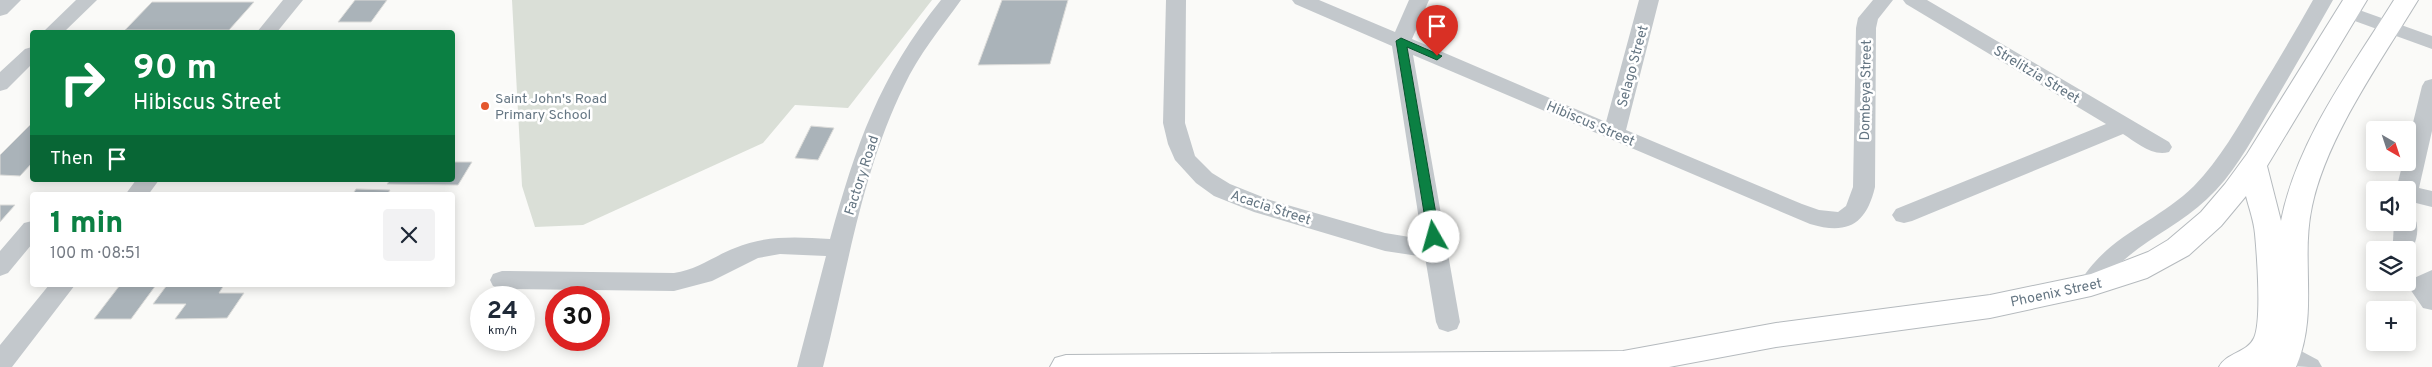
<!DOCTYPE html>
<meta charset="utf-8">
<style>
:root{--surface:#fff;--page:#f2f2f3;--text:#1f2937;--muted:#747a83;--accent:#0b8043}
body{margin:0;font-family:Overpass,sans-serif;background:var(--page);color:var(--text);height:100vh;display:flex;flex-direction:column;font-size:19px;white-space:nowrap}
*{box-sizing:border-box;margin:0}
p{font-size:16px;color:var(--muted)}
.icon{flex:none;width:28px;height:28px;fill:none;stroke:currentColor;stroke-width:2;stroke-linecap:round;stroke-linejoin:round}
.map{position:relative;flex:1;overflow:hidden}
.drawer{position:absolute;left:30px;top:192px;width:425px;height:95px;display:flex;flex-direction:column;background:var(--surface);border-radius:5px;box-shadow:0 2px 12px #0003}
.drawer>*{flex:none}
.hud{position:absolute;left:30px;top:30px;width:425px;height:152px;border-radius:5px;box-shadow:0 2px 12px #0003;background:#0b8043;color:#fff;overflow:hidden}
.needle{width:32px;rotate:141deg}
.fabs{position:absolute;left:2366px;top:121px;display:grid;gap:10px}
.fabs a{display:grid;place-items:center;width:50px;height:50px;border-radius:5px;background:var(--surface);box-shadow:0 2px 12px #0003;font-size:25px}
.speed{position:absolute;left:470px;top:286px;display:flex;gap:10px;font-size:25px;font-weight:700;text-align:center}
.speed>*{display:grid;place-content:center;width:65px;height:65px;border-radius:50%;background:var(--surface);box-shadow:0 2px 12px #0003;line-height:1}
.speed small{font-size:12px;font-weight:400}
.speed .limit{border:8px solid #d22;background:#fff;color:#111}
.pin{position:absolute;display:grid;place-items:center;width:42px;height:42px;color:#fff;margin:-51px -21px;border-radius:50% 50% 50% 0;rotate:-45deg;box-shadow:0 0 5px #0007}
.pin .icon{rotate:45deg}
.me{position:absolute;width:55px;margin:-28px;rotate:353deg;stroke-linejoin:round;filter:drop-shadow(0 0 4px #0008)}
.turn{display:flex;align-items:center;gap:18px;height:105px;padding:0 20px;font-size:22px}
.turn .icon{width:65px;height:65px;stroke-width:2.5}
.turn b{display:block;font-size:35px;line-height:42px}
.then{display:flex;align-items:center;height:48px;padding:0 20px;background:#0003;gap:10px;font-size:19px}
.round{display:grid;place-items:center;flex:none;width:52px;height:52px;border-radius:5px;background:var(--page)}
.overview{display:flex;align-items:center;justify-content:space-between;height:85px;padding:0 20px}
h1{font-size:30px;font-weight:800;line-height:38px;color:var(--accent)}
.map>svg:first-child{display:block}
.green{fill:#dadfd7}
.building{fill:#aab3b9;stroke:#dcdcda}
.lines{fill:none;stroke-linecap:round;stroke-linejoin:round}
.major-casing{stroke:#b5babe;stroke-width:2}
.minor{fill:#c3c8cc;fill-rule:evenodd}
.major{fill:#fff;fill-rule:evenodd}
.route{fill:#0b8043;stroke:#07532c}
.poi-dot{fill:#e4572e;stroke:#fff;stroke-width:2}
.labels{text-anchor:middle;stroke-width:5;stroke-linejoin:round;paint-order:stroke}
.street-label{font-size:14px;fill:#657683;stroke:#fff}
.poi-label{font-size:14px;fill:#657683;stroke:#fff;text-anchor:start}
</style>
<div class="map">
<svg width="2432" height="367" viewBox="0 0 2432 367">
<rect width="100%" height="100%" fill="#fafaf8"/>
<!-- green -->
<path class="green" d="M 512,0 L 932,0 L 848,108 L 795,105 L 763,143 L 583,225 L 535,227 L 522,186 Z"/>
<!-- building -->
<path class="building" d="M 355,0 L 387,0 L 371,22 L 338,22 Z
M 1002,0 L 1068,0 L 1050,64 L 978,65 Z
M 152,2 L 254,2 L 229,30 L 125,30 Z
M 32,123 L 32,163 L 20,176 L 0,175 L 0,155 Z
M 811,126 L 834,128 L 818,160 L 795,158 Z
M 452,162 L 472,162 L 458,185 L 387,184 L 390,180 L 452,180 Z
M 356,189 L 390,190 L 387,195 L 352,195 Z
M 0,205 L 15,205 L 0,222 Z
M 120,285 L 156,285 L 131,319 L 94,319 Z
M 167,285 L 224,285 L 219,293 L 244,293 L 227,318 L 175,319 L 186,304 L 153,304 Z"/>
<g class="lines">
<!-- major casing -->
<g class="major-casing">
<path id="major" d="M 2343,0 L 2367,0 L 2267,166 L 2281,221 C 2297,140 2351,69 2394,0 L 2418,0 C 2381,61 2327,136 2312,206 C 2300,261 2319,313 2296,367 L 2219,367 C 2227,352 2247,353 2254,338 C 2262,321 2257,255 2255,234 C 2254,221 2249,208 2246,196 L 2221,226 L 2189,255 L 2147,278 L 2091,296 L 1990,318 L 1776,347 L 1669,367 L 1050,367 L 1055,358 L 1066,355 L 1623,351 L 1776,323 L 1990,295 L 2091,274 L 2148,252 L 2168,240 L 2201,212 L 2225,184 L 2247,154 Z"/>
</g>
<!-- minor -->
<path class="minor" d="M 0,0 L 21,0 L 7,14 L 0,16 Z
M 76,0 L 97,0 L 64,32 L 43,32 Z
M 283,0 L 303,0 L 277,32 L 257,32 Z
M 941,0 L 961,0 C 941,28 919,54 904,86 C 861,173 847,274 823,367 L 797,367 L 826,256 L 780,254 L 758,258 L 712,281 L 674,291 L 502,289 L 493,286 L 490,280 L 493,274 L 502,271 L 674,273 C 697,270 714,256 735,248 C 766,235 797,237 830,239 C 856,145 879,77 941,0 Z
M 1166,0 L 1186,0 L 1185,123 L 1195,156 L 1212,173 L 1230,184 L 1270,200 L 1385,233 L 1422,239 L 1392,46 L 1295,4 L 1292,0 L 1319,0 L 1395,32 L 1409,0 L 1429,0 L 1412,39 L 1606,122 L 1639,0 L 1659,0 L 1626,130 L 1802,204 L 1819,210 L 1838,212 L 1846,206 L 1853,187 L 1856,28 L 1858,18 L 1873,0 L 1893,0 L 1878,19 L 1876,28 L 1875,187 C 1866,225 1847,235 1810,224 L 1413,55 L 1460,322 L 1457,329 L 1448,332 L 1439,329 L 1436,322 L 1425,257 L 1385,251 L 1254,212 L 1214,196 L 1196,183 L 1175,160 L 1168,144 L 1163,123 Z
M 1903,0 L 1927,0 L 2169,142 L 2172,147 L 2169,152 C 2152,157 2136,142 2123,134 L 1912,221 L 1904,223 L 1896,221 L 1892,215 L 1896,209 L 2106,124 L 1906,4 Z
M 2313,0 L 2333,0 C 2311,39 2289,77 2266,116 C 2249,145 2232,176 2207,199 C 2182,223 2150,237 2124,260 C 2110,273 2102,300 2080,293 L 2077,287 C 2105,236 2155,224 2194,186 C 2220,159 2238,127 2257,95 C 2276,64 2295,32 2313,0 Z
M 2348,6 L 2432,36 L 2432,49 L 2341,16 L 2338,12 L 2341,8 Z
M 32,47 L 32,64 L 7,89 L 0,91 L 0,72 L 25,49 Z
M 2432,79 L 2432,131 L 2419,188 L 2432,191 L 2432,207 L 2408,201 L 2408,190 L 2396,190 L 2403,162 L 2408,162 L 2408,143 L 2422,86 L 2425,81 Z
M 136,180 L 159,180 L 148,195 L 125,195 Z
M 2408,214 L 2414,216 C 2419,225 2418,238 2413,247 L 2405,250 L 2397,247 L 2393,241 L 2394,222 L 2408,222 Z
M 32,221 L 32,244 L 8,273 L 0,276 L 0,251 L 24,223 Z
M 2432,270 L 2432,310 L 2423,308 L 2410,289 L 2414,278 Z
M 49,285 L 75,285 L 12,367 L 0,367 L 0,345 Z
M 2271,335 L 2318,360 L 2322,367 C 2299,367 2271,367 2258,345 L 2262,338 Z"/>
<!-- major -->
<use href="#major" class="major"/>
</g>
<!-- route -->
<path class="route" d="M 1401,38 L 1442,56 L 1437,60 L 1407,47 L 1440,237 L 1434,241 L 1428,237 L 1396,41 Z"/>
<!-- markers -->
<circle class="poi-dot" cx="485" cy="106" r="5"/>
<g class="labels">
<!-- street labels -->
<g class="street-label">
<text transform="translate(1632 66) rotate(-75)" y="5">Selago Street</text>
<text transform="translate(2037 74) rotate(31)" y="5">Strelitzia Street</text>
<text transform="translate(1865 90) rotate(-89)" y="5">Dombeya Street</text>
<text transform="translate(1591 123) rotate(23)" y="5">Hibiscus Street</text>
<text transform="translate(861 175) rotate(-72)" y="5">Factory Road</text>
<text transform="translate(1271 207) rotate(18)" y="5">Acacia Street</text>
<text transform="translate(2056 292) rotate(-12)" y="5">Phoenix Street</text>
</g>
<!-- poi labels -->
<g class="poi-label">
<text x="495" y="103">Saint John's Road<tspan x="495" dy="16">Primary School</tspan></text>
</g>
</g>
</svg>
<div class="fabs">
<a><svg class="needle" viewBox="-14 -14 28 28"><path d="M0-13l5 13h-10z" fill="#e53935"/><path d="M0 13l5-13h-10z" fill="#747a83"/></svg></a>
<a><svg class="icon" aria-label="sound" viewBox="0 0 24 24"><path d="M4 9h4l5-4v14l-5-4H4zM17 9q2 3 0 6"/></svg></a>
<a><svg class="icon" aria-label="layers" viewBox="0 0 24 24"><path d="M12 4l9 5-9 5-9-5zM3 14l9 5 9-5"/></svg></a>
<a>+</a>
</div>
<div class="speed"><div>24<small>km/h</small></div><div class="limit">30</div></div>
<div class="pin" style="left:1437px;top:56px;background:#d93025"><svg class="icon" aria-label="arrive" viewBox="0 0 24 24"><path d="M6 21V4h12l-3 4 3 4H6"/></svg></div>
<svg class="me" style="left:1434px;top:237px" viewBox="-20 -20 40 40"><circle r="19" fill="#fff"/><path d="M0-13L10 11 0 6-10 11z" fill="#0b8043"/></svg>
<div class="hud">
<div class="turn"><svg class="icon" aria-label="right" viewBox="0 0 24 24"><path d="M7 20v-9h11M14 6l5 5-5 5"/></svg><div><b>90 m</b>Hibiscus Street</div></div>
<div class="then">Then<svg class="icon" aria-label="arrive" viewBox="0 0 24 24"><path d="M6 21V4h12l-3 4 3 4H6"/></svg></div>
</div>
<section class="drawer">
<div class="overview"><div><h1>1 min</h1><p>100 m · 08:51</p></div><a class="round"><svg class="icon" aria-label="close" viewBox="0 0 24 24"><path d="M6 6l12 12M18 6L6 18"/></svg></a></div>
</section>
</div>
